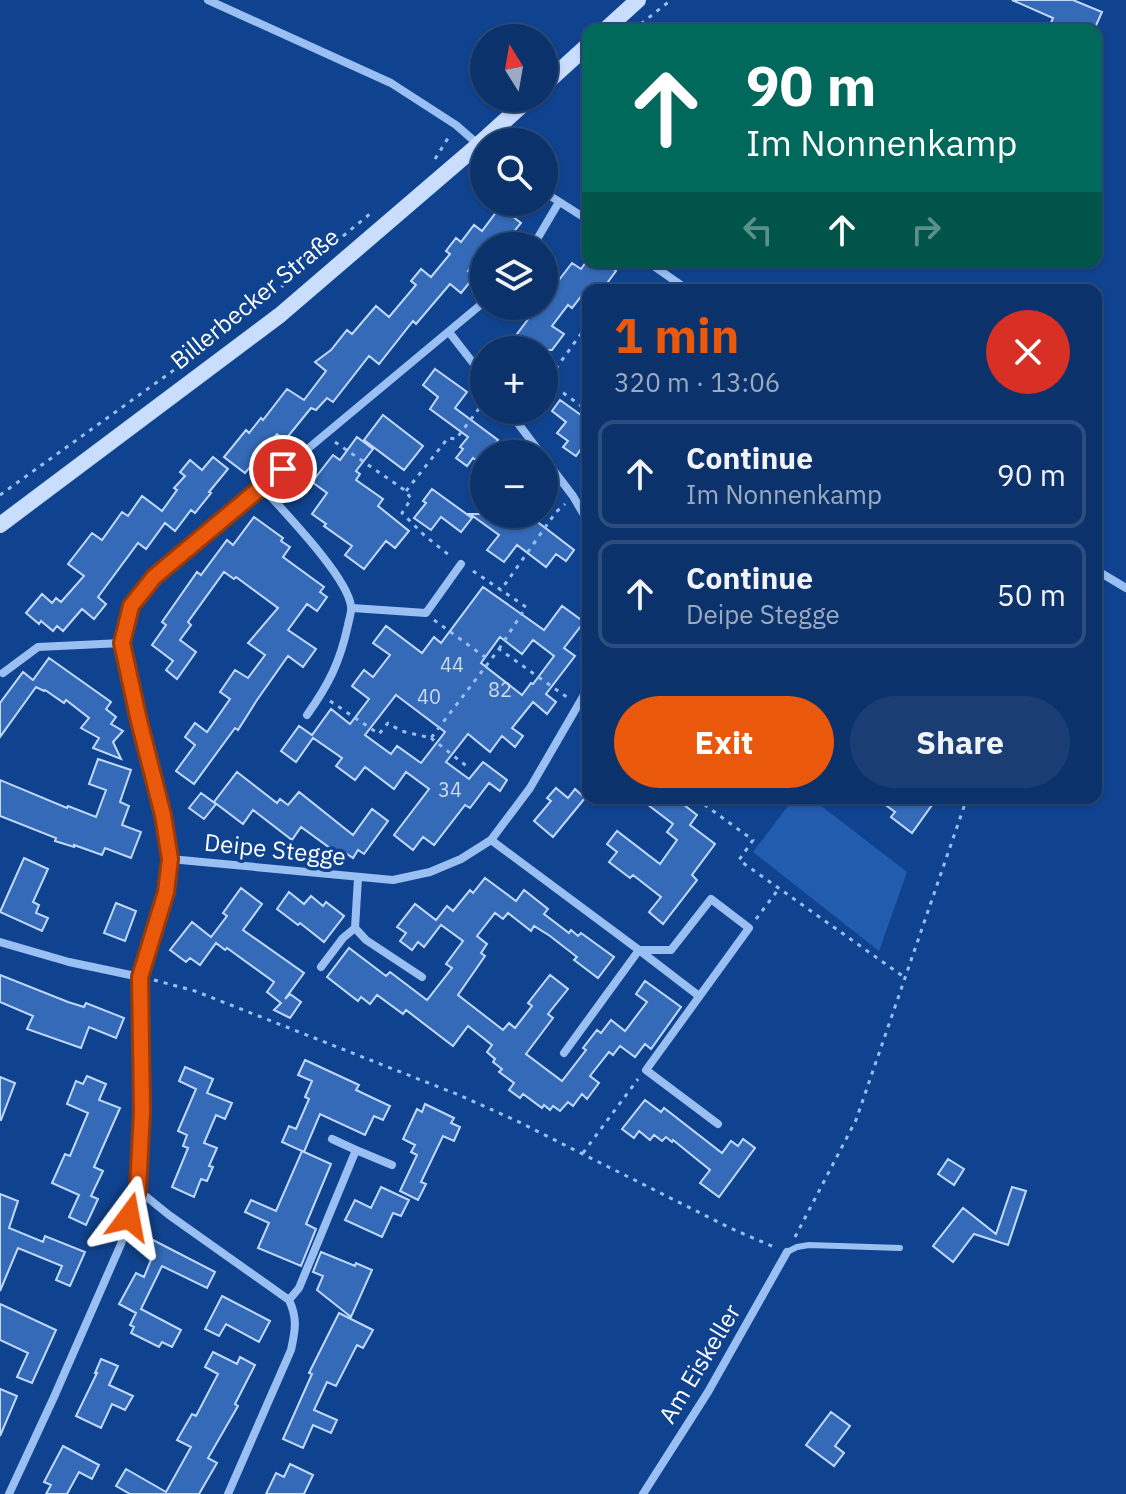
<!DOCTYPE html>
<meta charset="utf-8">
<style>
:root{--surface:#0c326b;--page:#1a3e73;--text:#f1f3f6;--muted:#9aaac1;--line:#2c4d7e;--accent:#ea580c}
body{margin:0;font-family:"IBM Plex Sans",sans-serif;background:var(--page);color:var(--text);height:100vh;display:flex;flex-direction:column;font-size:30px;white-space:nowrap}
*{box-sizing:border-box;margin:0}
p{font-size:26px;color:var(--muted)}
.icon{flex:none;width:44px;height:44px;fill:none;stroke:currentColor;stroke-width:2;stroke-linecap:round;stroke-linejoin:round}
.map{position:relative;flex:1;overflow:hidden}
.sheet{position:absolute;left:582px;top:284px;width:520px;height:520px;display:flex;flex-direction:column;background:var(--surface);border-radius:16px;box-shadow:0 2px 6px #0004,0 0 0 2px var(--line)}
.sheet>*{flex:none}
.hud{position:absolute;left:582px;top:24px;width:520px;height:244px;border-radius:16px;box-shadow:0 2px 6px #0004,0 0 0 2px var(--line);background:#00695c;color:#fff;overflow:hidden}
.needle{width:52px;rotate:349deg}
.controls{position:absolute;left:470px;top:24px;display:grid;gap:16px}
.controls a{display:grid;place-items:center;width:88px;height:88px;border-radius:50%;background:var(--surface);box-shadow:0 2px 6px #0004,0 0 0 2px var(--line);font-size:40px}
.pin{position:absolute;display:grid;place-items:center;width:68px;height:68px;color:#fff;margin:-34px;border:4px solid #fff;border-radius:50%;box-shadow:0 2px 8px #0007}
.me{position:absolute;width:88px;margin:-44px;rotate:13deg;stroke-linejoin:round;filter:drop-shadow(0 0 6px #0008)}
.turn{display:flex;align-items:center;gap:28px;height:168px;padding:0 32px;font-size:36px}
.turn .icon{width:104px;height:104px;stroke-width:2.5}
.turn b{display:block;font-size:56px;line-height:68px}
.lanes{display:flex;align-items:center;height:76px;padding:0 32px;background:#0003;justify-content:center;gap:40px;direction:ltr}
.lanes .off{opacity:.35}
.round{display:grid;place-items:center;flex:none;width:84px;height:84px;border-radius:42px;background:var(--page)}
.overview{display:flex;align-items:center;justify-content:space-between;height:136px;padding:0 32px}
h1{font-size:48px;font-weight:800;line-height:60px;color:var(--accent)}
.action{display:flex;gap:16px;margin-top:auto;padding:16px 32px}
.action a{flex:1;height:92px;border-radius:48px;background:var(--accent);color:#fff;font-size:32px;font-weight:800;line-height:92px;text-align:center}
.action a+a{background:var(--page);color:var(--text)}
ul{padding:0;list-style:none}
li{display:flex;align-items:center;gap:24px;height:108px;margin:0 16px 12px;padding:0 16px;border:4px solid var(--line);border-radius:16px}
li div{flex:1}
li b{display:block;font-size:30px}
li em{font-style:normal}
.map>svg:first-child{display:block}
.green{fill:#225caf}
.building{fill:#346ab7;stroke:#c1dafd;stroke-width:2;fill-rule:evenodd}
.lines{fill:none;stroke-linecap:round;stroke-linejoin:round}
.path{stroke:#9abff3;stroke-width:3;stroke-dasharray:4 6;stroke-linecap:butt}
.service{stroke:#9abff3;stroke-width:6}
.minor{stroke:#9abff3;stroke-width:8}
.secondary{stroke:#c9ddfd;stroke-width:16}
.route-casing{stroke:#983908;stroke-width:20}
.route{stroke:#ea580c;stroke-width:14}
.labels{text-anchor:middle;stroke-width:7;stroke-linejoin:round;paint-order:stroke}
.number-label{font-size:20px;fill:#ccdaed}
.street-label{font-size:24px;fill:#fff;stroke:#10438f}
</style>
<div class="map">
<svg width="1126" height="1494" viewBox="0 0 1126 1494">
<rect width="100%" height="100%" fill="#10438f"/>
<!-- green -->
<path class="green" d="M 794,798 L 811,798 L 907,872 L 879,951 L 753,852 Z"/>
<!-- building -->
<path class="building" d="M 1012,0 L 1073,0 L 1102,12 L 1094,30 L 1048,30 L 1053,18 Z
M 500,207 L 521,223 L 502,246 L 484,246 L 484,251 L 468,271 L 475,276 L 461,293 L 450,284 L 416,324 L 413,321 L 379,364 L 369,356 L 333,402 L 327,398 L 316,410 L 311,408 L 285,440 L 277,434 L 245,473 L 224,457 L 246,430 L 249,433 L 261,418 L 263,420 L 287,389 L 304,400 L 326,371 L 315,362 L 331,350 L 347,330 L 352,334 L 376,306 L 389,317 L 416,285 L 411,281 L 421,269 L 431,277 L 450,254 L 446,251 L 456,238 L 461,242 L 474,225 L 482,231 Z
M 586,262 L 604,262 L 616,271 L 602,290 L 586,290 L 572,308 L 568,305 L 552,326 L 564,334 L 552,350 L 530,350 L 514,338 L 538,306 L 544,306 L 544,294 L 549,287 L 552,289 L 572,263 L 581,269 Z
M 435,369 L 467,392 L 455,408 L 498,440 L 494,445 L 506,454 L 484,454 L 484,466 L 473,458 L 467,466 L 456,458 L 463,449 L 460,447 L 468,437 L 430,409 L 438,397 L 423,385 Z
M 560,400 L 585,418 L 583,421 L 588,425 L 588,439 L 576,456 L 563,447 L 568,441 L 557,433 L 566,422 L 552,411 Z
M 383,415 L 423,446 L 404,470 L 364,440 Z
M 357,437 L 373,449 L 356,471 L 360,474 L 356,480 L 383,499 L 378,506 L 409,531 L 395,548 L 386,541 L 364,569 L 345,555 L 352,546 L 324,526 L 326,524 L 312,514 L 327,493 L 312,482 L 333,455 L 340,460 Z
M 213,457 L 228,469 L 209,492 L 211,493 L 195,513 L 191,510 L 175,531 L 165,523 L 146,549 L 138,543 L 98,597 L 106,604 L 94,619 L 82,609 L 63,631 L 57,626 L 53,631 L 41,621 L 39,624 L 26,613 L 42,594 L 52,603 L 56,598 L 61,602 L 84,576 L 68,564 L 92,533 L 102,540 L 122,512 L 128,516 L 142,496 L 162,511 L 177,490 L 174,488 L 185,476 L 180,472 L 190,460 L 202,470 Z
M 432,489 L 472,518 L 461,532 L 441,517 L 431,530 L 414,518 L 426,503 L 423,501 Z
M 470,514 L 499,514 L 509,522 L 515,514 L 539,514 L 535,520 L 574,550 L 566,561 L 556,554 L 546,567 L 517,545 L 504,562 L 487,550 L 499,535 Z
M 254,517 L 283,538 L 281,541 L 290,547 L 283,557 L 324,587 L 320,592 L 327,597 L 317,611 L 307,604 L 288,630 L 316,649 L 303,667 L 288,656 L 257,700 L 238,730 L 235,728 L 194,784 L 176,771 L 195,745 L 185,737 L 195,723 L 207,732 L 230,699 L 220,692 L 235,670 L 248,678 L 265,655 L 248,643 L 278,608 L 236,577 L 234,579 L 224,572 L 188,622 L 191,625 L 180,640 L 196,652 L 177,679 L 166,670 L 173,661 L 152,645 L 166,625 L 162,622 L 197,572 L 201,575 L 227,540 L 233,545 Z
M 483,587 L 544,630 L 562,606 L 584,622 L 564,648 L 575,656 L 546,694 L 556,702 L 547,714 L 533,702 L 512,728 L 523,736 L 515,747 L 502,736 L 490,752 L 468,734 L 446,762 L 469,779 L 483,762 L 507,780 L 500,791 L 489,783 L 470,808 L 465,805 L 434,845 L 423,837 L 413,850 L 394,835 L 429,789 L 406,772 L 394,789 L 365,767 L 355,780 L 336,766 L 342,758 L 313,738 L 296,762 L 281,751 L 299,726 L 312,735 L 331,709 L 350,724 L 369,699 L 352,686 L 364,670 L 373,677 L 390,655 L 373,643 L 386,626 L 422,653 L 434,637 L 441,643 ZM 500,637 L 522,654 L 533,640 L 554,656 L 533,684 L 531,683 L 522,695 L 481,663 ZM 396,695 L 445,732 L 421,763 L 397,746 L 391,754 L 365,735 Z
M 49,658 L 111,702 L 106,709 L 116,717 L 111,724 L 123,731 L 113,742 L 121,759 L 93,748 L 99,738 L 81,728 L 89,718 L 66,700 L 64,703 L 45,690 L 44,691 L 36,687 L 0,737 L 0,703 L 23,672 L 33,680 Z
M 98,759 L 131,770 L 120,802 L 129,806 L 122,825 L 141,832 L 131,858 L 105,848 L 102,855 L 74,845 L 74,847 L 55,841 L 56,838 L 0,816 L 0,780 L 67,808 L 68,806 L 96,817 L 106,790 L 89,784 Z
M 237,772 L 277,803 L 280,799 L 288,805 L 299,792 L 353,835 L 372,809 L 388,821 L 364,854 L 358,850 L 353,858 L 344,852 L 341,856 L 301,827 L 292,840 L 253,810 L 243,824 L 214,802 Z
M 556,788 L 568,798 L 575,789 L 585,798 L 553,837 L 534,821 L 551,801 L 547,798 Z
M 201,793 L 216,804 L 204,819 L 189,808 Z
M 639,798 L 675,798 L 697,815 L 690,825 L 715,844 L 692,875 L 697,880 L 663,924 L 649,912 L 661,897 L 633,875 L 630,878 L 609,862 L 617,852 L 607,844 L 617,831 L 660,864 L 677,840 L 667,832 L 673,824 Z
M 876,798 L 937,798 L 912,833 L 891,817 L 895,812 Z
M 24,858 L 48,869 L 33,902 L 39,905 L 36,913 L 48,918 L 42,931 L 0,912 Z
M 485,878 L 516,901 L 524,890 L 548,909 L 544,914 L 569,933 L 571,930 L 578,936 L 581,933 L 614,957 L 598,978 L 574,960 L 577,957 L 550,936 L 534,926 L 531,931 L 508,913 L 503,919 L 495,913 L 477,936 L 487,944 L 481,953 L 485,956 L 458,995 L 503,1030 L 509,1023 L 515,1028 L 532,1006 L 528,1003 L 550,975 L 568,989 L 548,1014 L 553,1018 L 526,1054 L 562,1081 L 586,1050 L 583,1048 L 597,1030 L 601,1033 L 611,1020 L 625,1031 L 647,1002 L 636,994 L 645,981 L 681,1007 L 651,1049 L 645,1044 L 635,1057 L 620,1046 L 613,1055 L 609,1052 L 590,1076 L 599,1083 L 587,1099 L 582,1094 L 573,1106 L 568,1102 L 560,1111 L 553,1106 L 550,1110 L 544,1105 L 542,1108 L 523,1094 L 520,1098 L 509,1090 L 514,1083 L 499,1072 L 502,1069 L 493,1062 L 495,1059 L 487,1052 L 492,1045 L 468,1026 L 453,1046 L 406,1010 L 403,1014 L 377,995 L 370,1004 L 361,997 L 358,1001 L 327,977 L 349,948 L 386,976 L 390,972 L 427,1000 L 452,968 L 446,964 L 463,941 L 441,925 L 424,947 L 418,942 L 412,950 L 400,941 L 406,933 L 397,927 L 415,904 L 436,920 L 447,906 L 453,911 L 470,890 L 473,893 Z
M 241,888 L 262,904 L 243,930 L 304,973 L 285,999 L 290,994 L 301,1002 L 290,1018 L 274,1010 L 281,1003 L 267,992 L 274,982 L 227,948 L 225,950 L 216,943 L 200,965 L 190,958 L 186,962 L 170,950 L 192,922 L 211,937 L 227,916 L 223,913 Z
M 289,892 L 304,904 L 311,896 L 323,906 L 326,902 L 344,916 L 324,942 L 300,923 L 298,925 L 277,909 Z
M 116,903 L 136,911 L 125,941 L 104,933 Z
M 0,975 L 68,1002 L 84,1007 L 86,1003 L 124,1018 L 116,1038 L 89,1027 L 81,1048 L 27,1029 L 33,1016 L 0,1002 Z
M 305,1060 L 359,1085 L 356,1090 L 390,1106 L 383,1120 L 374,1116 L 365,1135 L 320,1114 L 304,1152 L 282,1142 L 289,1126 L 296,1129 L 309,1099 L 305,1097 L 312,1081 L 298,1075 Z
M 185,1067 L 213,1079 L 207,1093 L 232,1103 L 225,1119 L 216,1115 L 204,1143 L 217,1148 L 209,1166 L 213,1167 L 207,1181 L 201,1179 L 194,1197 L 172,1187 L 188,1148 L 183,1146 L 187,1135 L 178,1131 L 196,1089 L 179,1081 Z
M 87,1076 L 106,1084 L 99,1100 L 120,1108 L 94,1167 L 103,1171 L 91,1196 L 98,1199 L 86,1225 L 69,1217 L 79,1195 L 52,1183 L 65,1154 L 70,1156 L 88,1113 L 67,1104 L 76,1081 L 83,1084 Z
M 0,1077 L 15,1083 L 1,1120 L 0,1120 Z
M 645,1100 L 661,1112 L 664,1108 L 722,1153 L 731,1141 L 738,1146 L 743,1139 L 755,1148 L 719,1197 L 700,1183 L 710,1170 L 673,1140 L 672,1142 L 666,1137 L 662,1141 L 654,1135 L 650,1140 L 639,1131 L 634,1138 L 622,1129 Z
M 425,1104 L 454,1118 L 451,1123 L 460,1127 L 454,1141 L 443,1136 L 421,1182 L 426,1184 L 418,1200 L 400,1191 L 417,1155 L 411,1152 L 415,1145 L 403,1139 L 417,1109 L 422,1112 Z
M 302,1151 L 331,1164 L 306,1224 L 316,1229 L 301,1266 L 258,1248 L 269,1223 L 245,1212 L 251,1200 L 276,1211 Z
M 948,1159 L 964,1169 L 954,1185 L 938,1174 Z
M 381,1187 L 409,1200 L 401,1216 L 393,1213 L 382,1237 L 345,1220 L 355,1200 L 371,1208 Z
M 1012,1187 L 1026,1191 L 1008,1245 L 974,1234 L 953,1262 L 933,1246 L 963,1208 L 996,1234 Z
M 0,1194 L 18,1201 L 9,1228 L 43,1242 L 45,1236 L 85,1252 L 70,1286 L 56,1280 L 62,1266 L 18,1248 L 0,1291 Z
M 153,1240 L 215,1272 L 207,1288 L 162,1266 L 141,1309 L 181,1330 L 172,1347 L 162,1342 L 159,1347 L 131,1333 L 134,1327 L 130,1325 L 136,1313 L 119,1304 L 136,1273 L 144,1277 L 153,1255 L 147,1252 Z
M 321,1252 L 355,1266 L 356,1263 L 372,1270 L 351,1317 L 317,1290 L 323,1276 L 313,1272 Z
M 222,1296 L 270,1321 L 259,1342 L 226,1324 L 219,1336 L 205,1329 Z
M 0,1304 L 56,1330 L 32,1383 L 17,1377 L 28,1353 L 0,1340 Z
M 339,1313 L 373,1330 L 363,1348 L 357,1345 L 336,1386 L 327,1382 L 314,1410 L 337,1420 L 331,1433 L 313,1425 L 303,1448 L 283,1439 L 312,1374 L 309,1373 Z
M 213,1352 L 237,1364 L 240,1357 L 255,1365 L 235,1404 L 238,1406 L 208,1458 L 217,1463 L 199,1494 L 130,1494 L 116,1486 L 126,1469 L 166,1492 L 191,1447 L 177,1440 L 192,1414 L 196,1416 L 218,1374 L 205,1367 Z
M 101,1359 L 118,1366 L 109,1385 L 133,1396 L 125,1410 L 112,1404 L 101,1428 L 76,1416 L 97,1373 L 95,1373 Z
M 0,1389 L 17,1396 L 0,1436 Z
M 831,1412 L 850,1426 L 835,1446 L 844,1453 L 834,1466 L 806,1445 Z
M 63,1446 L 99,1465 L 92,1479 L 79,1472 L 67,1494 L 46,1494 L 51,1485 L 44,1482 Z
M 290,1464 L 313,1475 L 304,1494 L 266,1494 L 276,1473 L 284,1477 Z"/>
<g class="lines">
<!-- path -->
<path class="path" d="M 633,30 L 671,0
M 435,159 L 450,135
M 547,381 L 588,411
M 544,385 L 588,324
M 335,442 L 406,491 L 411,499 L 402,513 L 424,535 L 450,556
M 581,486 L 588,477
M 406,491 L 448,438 L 456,439 L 484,402
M 0,495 L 224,334 L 371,213
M 473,571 L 501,590 L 556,512 L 565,504
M 434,620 L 489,660
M 499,649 L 526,607 L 501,590
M 330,701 L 379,734 L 388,723 L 401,731 L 431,738 L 499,649 L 568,698
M 431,738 L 469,768
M 699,798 L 698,800 L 753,840 L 739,860 L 904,977
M 756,919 L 780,887
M 154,980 L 195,991 L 459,1095 L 517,1121 L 730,1228 L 774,1247
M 583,1153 L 638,1079
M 795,1237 L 856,1120 L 967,798"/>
<!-- service -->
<path class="service" d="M 787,1252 L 797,1247 L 809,1245 L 900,1248"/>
<!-- minor -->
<path class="minor" d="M 208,0 L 391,83 L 456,125 L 480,146
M 544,192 L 588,220
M 533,246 L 559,202
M 648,262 L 688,290
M 484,302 L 154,577 L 131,606 L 122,643 L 139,721 L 163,815 L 170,859 L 393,880 L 430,872 L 461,859 L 491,840 L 530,788 L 588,688
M 449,332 L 484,377
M 508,410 L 541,454
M 544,458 L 573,496 L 588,522
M 262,487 C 284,512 347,576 351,606 C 352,612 349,619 348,625 C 340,662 329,684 307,715
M 1096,570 L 1126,588
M 352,608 L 426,613 L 461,564
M 3,673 L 38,647 L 122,643
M 491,840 L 639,950 L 564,1053
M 355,928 L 366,940 L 422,977
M 0,942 L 69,962 L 140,977
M 321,967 L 343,938 L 355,928 L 358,878
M 699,996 L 639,950 L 671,950 L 711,899 L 749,928 L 646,1070 L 718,1124
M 356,1150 L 392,1165
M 138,1190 L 169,1215 L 289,1300 C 298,1319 295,1331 291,1350 L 228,1494
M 289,1300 L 299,1288 L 356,1150 L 332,1139
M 9,1494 L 54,1397 L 121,1244 L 138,1190 L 142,1111 L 140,977 L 166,892 L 170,859
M 643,1494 L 708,1392 L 787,1252"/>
<!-- secondary -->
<path class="secondary" d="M 605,30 L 638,0
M 544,85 L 588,45
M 0,525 L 280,315 L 478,145 L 530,98"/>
</g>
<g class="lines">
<!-- route casing -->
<g class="route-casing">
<path id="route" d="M 129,1217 L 138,1190 L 142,1111 L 140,977 L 166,892 L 170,859 L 163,815 L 139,721 L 122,643 L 131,606 L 154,577 L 283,469"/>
</g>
<!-- route -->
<use href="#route" class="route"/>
</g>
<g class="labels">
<!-- number labels -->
<g class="number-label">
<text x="452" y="672">44</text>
<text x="500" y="697">82</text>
<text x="429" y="704">40</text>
<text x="450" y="797">34</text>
</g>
<!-- street labels -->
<g class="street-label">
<text transform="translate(255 299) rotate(-39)" y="8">Billerbecker Straße</text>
<text transform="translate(275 850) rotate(6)" y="8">Deipe Stegge</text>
<text transform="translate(700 1364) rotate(-59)" y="8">Am Eiskeller</text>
</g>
</g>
</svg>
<div class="controls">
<a><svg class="needle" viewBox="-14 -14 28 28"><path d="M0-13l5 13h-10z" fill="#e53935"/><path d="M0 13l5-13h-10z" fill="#9aaac1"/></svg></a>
<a><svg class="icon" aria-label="search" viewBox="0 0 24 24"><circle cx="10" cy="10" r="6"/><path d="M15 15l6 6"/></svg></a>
<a><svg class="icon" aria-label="layers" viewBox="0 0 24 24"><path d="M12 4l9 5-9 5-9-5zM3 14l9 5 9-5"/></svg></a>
<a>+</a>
<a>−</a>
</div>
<div class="pin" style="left:283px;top:469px;background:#d93025"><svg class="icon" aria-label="arrive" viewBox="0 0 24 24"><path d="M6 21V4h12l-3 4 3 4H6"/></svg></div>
<svg class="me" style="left:129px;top:1217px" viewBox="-20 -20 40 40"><path d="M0-17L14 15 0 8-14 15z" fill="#ea580c" stroke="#fff" stroke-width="4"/></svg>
<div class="hud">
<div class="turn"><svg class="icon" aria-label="ahead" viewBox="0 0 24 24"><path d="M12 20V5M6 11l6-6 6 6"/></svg><div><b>90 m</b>Im Nonnenkamp</div></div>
<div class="lanes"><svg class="icon off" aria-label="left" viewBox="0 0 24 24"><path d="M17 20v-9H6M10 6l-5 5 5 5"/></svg><svg class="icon" aria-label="ahead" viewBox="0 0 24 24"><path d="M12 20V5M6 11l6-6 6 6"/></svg><svg class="icon off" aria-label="right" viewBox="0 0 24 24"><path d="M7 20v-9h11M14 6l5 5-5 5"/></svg></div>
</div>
<section class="sheet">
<div class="overview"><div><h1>1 min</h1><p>320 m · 13:06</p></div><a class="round" style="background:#d93025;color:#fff"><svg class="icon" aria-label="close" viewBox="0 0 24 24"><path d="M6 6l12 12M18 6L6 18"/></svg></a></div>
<ul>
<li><svg class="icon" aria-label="ahead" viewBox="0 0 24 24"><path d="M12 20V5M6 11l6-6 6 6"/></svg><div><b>Continue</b><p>Im Nonnenkamp</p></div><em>90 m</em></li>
<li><svg class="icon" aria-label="ahead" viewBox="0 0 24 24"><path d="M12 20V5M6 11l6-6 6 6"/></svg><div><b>Continue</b><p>Deipe Stegge</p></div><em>50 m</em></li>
</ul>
<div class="action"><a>Exit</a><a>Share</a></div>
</section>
</div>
